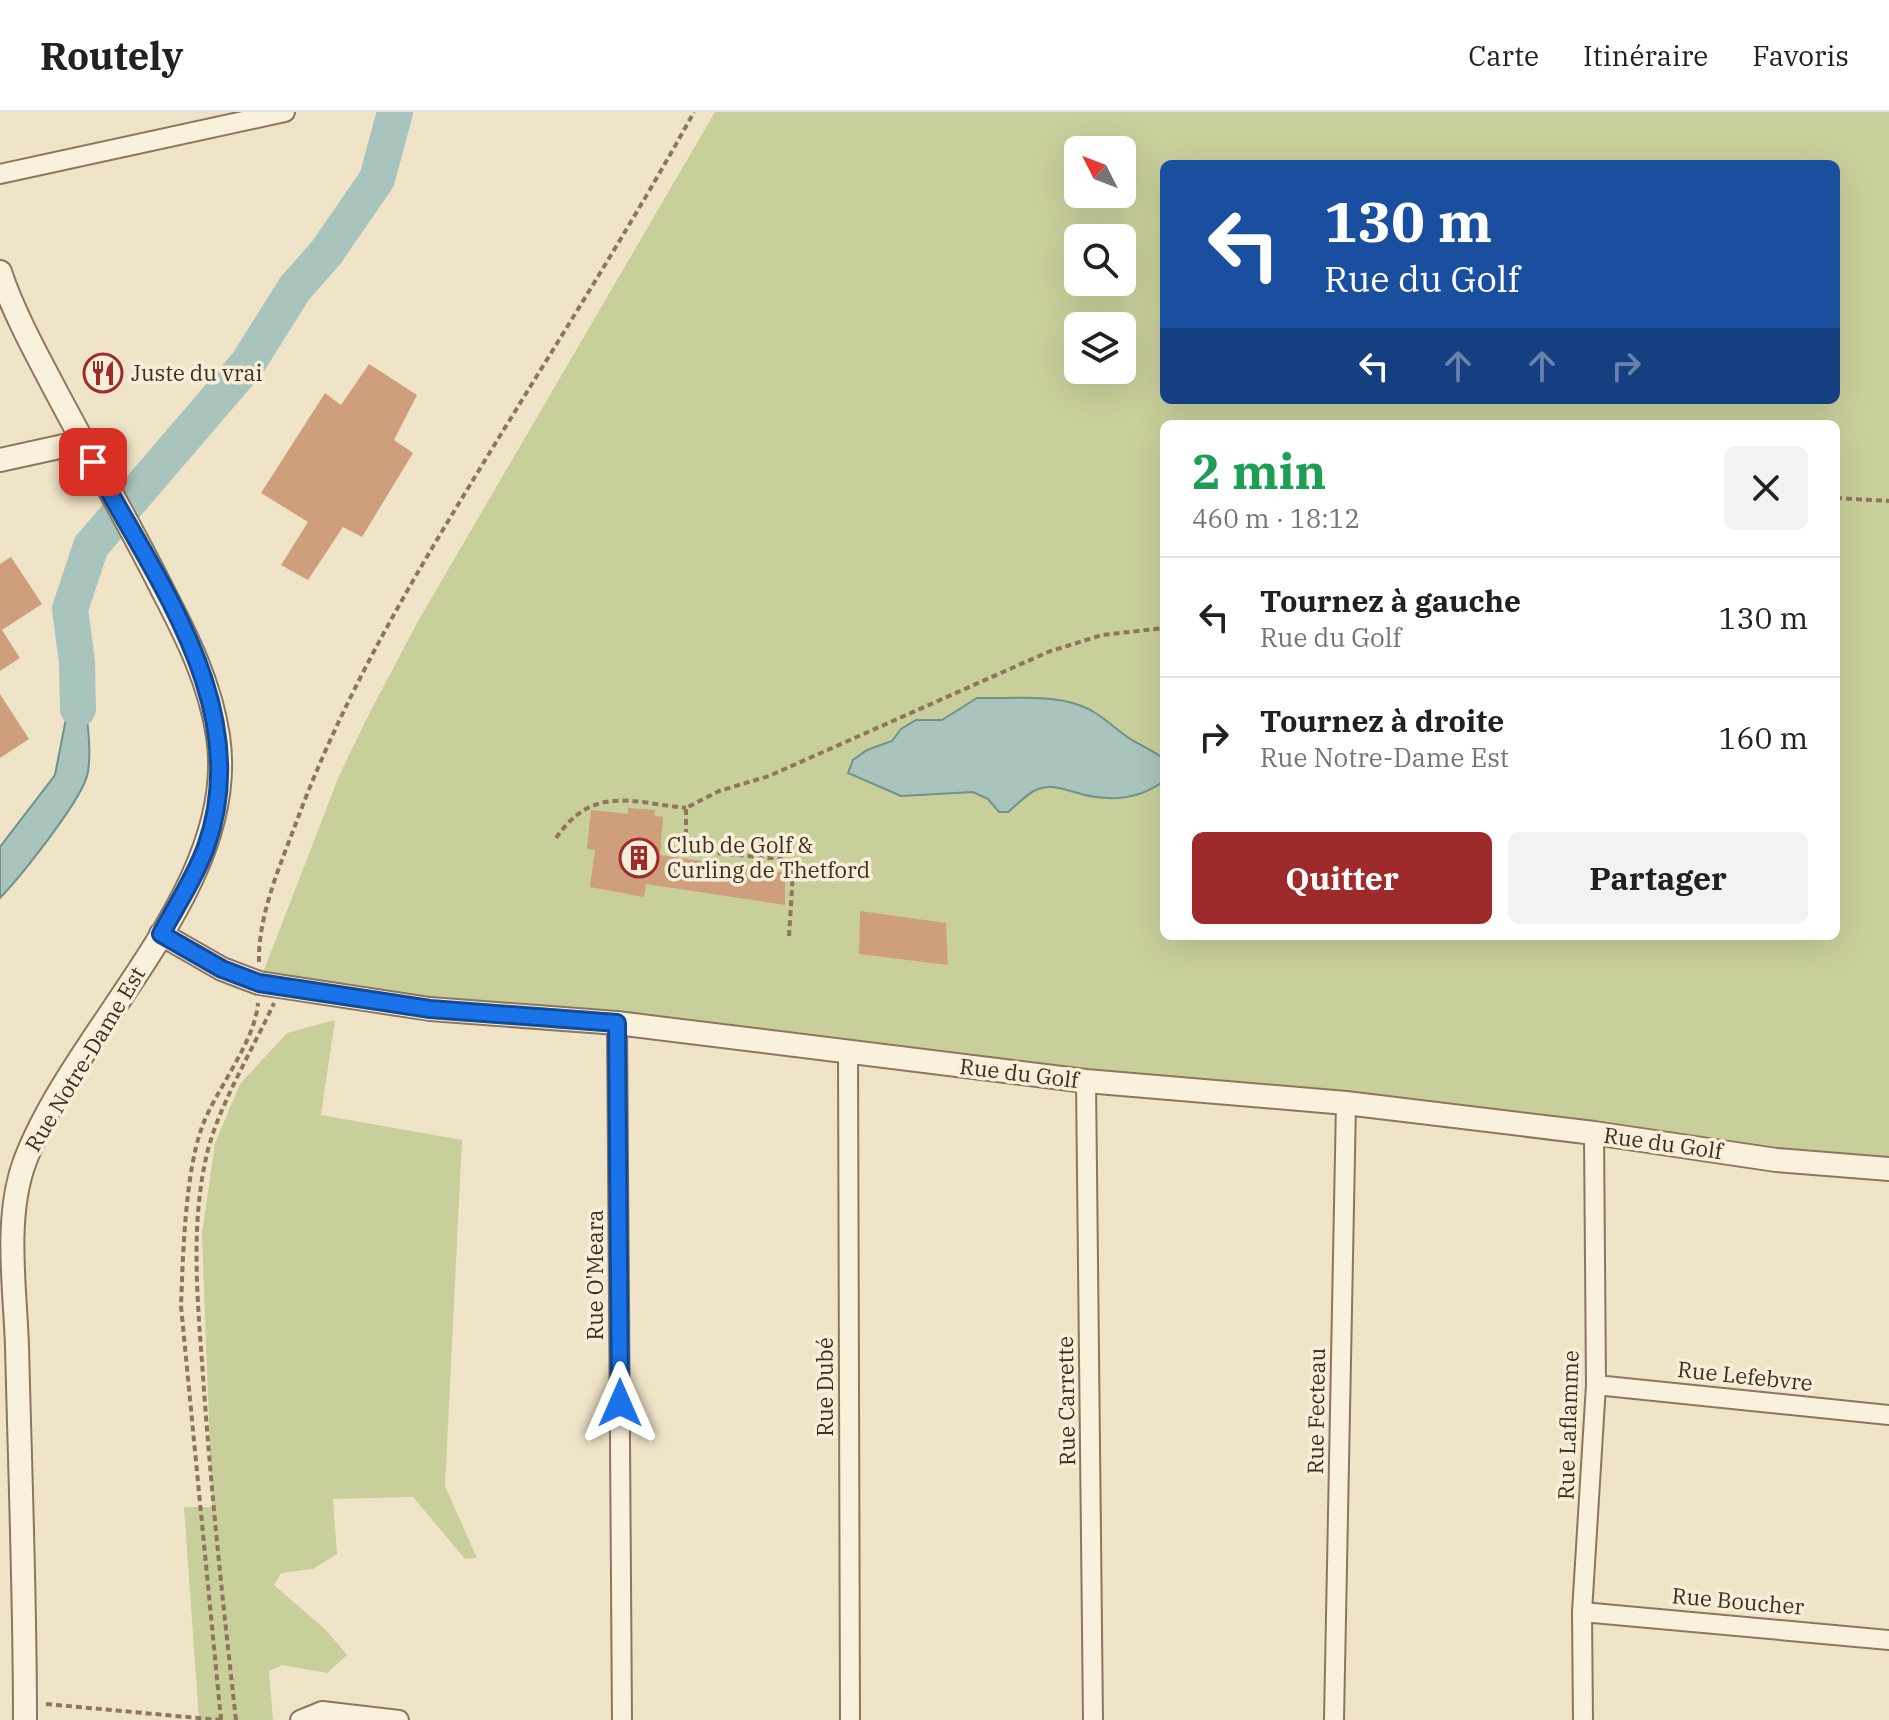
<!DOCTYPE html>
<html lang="fr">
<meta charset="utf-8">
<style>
:root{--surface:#fff;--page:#f2f2f2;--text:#202124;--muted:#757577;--line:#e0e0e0;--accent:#9e2a2b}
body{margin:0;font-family:"IBM Plex Serif",serif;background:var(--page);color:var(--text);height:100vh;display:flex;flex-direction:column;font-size:30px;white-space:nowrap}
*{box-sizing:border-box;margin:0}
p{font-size:26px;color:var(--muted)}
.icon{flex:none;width:44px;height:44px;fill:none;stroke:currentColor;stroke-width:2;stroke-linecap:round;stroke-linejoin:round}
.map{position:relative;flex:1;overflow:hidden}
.sheet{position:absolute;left:1160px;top:308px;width:680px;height:520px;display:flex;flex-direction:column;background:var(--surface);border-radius:12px;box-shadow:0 8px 32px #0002}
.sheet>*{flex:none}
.banner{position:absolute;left:1160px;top:48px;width:680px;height:244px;border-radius:12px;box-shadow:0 8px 32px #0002;background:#1a4fa0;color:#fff;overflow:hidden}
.needle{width:52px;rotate:312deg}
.fabs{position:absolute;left:1064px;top:24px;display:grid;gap:16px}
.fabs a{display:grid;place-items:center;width:72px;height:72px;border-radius:12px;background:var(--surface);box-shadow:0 8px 32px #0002;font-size:40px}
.pin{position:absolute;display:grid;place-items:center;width:68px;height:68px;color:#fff;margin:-34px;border-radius:16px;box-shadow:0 4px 12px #0006}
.me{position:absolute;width:88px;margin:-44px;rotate:0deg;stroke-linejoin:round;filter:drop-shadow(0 0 6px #0008)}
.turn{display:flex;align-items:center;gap:28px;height:168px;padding:0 32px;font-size:36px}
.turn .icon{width:104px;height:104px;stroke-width:2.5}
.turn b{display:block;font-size:56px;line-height:68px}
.lanes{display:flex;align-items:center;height:76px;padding:0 32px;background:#0003;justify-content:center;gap:40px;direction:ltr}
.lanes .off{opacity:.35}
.round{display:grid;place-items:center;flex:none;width:84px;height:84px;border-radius:12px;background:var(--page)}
.headline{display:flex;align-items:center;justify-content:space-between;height:136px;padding:0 32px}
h1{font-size:48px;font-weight:700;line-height:60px;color:#1e9e55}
.cta{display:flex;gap:16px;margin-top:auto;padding:16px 32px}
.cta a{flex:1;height:92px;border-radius:12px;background:var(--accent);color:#fff;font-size:32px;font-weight:700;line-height:92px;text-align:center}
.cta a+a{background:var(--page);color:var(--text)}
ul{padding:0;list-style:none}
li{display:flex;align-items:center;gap:24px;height:120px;padding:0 32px;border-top:2px solid var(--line)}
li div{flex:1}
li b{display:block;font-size:30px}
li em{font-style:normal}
header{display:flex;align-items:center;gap:48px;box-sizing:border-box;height:112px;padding:0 40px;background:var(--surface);border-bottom:2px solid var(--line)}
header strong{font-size:38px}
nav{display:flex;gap:44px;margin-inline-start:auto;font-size:28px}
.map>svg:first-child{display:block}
.green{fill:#c9cf9b;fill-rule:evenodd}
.water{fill:#a9c4bc;stroke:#6f938a;stroke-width:2}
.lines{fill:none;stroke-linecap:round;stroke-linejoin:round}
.river{stroke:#a9c4bc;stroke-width:36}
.building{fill:#cf9f7d}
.minor-casing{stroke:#8d765c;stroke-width:22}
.tertiary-casing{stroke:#8d765c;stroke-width:26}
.path{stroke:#8d765c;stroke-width:4;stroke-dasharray:6 4;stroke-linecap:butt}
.minor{stroke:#faf1dc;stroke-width:18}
.tertiary{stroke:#faf1dc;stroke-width:22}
.route-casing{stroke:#114b97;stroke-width:20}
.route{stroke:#1a73e8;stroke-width:14}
.labels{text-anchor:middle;stroke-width:7;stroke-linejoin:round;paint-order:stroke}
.poi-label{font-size:22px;fill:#3d2e20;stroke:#f7eed8;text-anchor:start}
.street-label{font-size:22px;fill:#3d2e20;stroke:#f7eed8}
</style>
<header>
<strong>Routely</strong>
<nav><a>Carte</a><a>Itinéraire</a><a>Favoris</a></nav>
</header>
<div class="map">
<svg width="1889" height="1608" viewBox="0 0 1889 1608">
<rect width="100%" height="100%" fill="#f0e4c8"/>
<!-- green -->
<path class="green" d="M 715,0 L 1889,0 L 1889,1057 L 259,871 L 339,664 L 367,606 L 417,511 ZM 1078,38 L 1122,38 L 1122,82 L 1078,82 ZM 1164,52 L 1836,52 L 1836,288 L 1164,288 ZM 1078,126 L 1122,126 L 1122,170 L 1078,170 ZM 1078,214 L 1122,214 L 1122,258 L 1078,258 ZM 1164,312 L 1836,312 L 1836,824 L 1164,824 Z
M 335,908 L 321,1003 L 462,1028 L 445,1374 L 477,1446 L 465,1447 L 413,1385 L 333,1387 L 337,1442 L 313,1457 L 281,1461 L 274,1473 L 327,1519 L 347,1543 L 327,1561 L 282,1553 L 269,1559 L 273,1608 L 199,1608 L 184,1395 L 212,1395 L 202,1122 L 215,1031 L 240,972 L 287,921 Z"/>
<!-- water -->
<path class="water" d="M 77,550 C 83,586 93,624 88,660 C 84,686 20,765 0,786 L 0,735 L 55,663 Z
M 977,586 C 1009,587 1048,582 1079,593 C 1100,600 1113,616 1132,628 C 1142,634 1154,639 1164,647 L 1164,669 C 1137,689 1106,690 1074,680 C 1062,677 1051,672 1038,677 C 1027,681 1017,693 1008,700 L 999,700 L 988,687 L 973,680 L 901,684 L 848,661 L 853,648 L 867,638 L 892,629 L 901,617 L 916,608 L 942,608 Z"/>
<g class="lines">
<!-- river -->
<path class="river" d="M 78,597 L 77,550 L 70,497 L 91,434 L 248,251 L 295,176 L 326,141 L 377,67 L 395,0"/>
</g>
<!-- building -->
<path class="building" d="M 369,252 L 417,283 L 394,328 L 413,341 L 362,425 L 343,415 L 308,468 L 281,453 L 308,410 L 261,381 L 325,281 L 341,293 Z
M 11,445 L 42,492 L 2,518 L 20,546 L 0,559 L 0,452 Z
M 0,582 L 29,627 L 0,646 Z
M 628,696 L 655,698 L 655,704 L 663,705 L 660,743 L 785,761 L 785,793 L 646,772 L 644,785 L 590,775 L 595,738 L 587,737 L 591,698 L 628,702 Z
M 860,799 L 946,811 L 948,853 L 859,842 Z"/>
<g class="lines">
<!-- minor casing -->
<g class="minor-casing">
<path id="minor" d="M 0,62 L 285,0
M 617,911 L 622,1608
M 848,941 L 850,1608
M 1086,969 L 1093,1608
M 1596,1273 L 1889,1303
M 1582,1500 L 1889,1528
M 300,1608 L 322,1599 L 399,1608
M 1334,1608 L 1346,991
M 1583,1608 L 1582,1500 L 1596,1273 L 1594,1021"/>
</g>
<!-- tertiary casing -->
<g class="tertiary-casing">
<path id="tertiary" d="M 0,160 C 12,196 31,232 49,266 C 86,337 127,407 163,479 C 187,525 210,571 218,624 C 241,775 76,914 25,1049 C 4,1105 15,1175 17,1234 C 20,1359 25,1483 25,1608
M 0,348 L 82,330
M 161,822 L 222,857 L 259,871 L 430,897 L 617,911 L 1086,969 L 1346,991 L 1594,1021 L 1776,1048 L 1889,1057"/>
</g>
<!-- path -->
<path class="path" d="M 1836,386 L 1889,389
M 556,726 C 593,673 630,690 686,696
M 789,824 L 793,761 L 790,753 L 781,747 L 693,739 L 686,733 L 686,696 L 719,679 L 769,664 L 1048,540 L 1102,523 L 1164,516
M 259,850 C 258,803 280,754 296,711 C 340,592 404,481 470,373 C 545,249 624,127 694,0
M 46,1592 L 220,1608
M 221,1608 L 181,1194 C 183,1143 185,1062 202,1015 C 216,977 255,930 258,891
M 236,1608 C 223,1493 211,1379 203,1264 C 198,1193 190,1117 206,1046 C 216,998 253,937 274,891"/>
<!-- minor -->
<use href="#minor" class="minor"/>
<!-- tertiary -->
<use href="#tertiary" class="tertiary"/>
</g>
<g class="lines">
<!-- route casing -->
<g class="route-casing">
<path id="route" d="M 93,350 C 154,466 256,596 206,735 C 195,765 177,793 161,822 L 222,857 L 259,871 L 430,897 L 617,911 L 620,1291"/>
</g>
<!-- route -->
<use href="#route" class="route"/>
</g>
<!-- icons -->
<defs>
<g id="restaurant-ring" transform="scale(2)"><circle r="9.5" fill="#f7eed8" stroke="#9e2a2b" stroke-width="1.5"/><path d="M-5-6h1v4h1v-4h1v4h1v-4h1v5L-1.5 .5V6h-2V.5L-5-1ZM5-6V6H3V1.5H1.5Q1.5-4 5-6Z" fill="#9e2a2b"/></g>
<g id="building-ring" transform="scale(2)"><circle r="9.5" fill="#f7eed8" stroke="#9e2a2b" stroke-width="1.5"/><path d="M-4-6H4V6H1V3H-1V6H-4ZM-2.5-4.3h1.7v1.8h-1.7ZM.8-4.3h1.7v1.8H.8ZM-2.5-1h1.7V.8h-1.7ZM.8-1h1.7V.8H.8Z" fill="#9e2a2b"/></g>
</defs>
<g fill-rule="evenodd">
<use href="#restaurant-ring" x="103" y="261"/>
<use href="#building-ring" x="639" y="746"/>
</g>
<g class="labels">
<!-- poi labels -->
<g class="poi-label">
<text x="131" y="269">Juste du vrai</text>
<text x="667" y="741">Club de Golf &amp;<tspan x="667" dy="25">Curling de Thetford</tspan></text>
</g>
<!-- street labels -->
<g class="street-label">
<text transform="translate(85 947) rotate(-59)" y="8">Rue Notre-Dame Est</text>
<text transform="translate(1019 961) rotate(7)" y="8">Rue du Golf</text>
<text transform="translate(1663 1031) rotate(8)" y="8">Rue du Golf</text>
<text transform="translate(595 1163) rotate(-90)" y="8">Rue O'Meara</text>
<text transform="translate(1745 1264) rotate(6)" y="8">Rue Lefebvre</text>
<text transform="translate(825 1275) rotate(-90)" y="8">Rue Dubé</text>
<text transform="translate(1066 1289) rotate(-91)" y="8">Rue Carrette</text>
<text transform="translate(1316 1299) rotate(-89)" y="8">Rue Fecteau</text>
<text transform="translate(1568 1313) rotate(-88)" y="8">Rue Laflamme</text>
<text transform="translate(1738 1489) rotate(5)" y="8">Rue Boucher</text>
</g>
</g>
</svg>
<div class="fabs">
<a><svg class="needle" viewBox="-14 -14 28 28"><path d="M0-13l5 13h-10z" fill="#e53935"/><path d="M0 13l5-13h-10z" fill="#757577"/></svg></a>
<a><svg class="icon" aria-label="search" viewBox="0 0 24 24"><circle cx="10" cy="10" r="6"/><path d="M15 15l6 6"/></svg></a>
<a><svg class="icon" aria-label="layers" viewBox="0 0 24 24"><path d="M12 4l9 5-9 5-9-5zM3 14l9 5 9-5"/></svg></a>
</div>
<div class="pin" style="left:93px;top:350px;background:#d93025"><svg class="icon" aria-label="arrive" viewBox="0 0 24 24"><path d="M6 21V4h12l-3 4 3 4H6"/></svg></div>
<svg class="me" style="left:620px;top:1291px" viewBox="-20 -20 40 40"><path d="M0-17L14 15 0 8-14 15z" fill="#1a73e8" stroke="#fff" stroke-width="4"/></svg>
<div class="banner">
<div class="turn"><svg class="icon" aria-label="left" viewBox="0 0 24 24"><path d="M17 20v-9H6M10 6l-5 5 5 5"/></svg><div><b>130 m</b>Rue du Golf</div></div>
<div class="lanes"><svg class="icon" aria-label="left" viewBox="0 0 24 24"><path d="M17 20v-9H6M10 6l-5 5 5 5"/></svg><svg class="icon off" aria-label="ahead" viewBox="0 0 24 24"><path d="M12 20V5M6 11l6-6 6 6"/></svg><svg class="icon off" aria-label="ahead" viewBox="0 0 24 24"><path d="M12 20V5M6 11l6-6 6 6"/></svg><svg class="icon off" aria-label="right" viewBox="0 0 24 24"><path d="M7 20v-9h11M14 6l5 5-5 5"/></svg></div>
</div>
<section class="sheet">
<div class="headline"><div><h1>2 min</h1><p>460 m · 18:12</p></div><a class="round"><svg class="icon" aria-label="close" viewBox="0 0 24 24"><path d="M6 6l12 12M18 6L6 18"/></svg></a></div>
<ul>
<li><svg class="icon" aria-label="left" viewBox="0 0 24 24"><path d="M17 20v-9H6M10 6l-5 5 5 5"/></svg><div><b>Tournez à gauche</b><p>Rue du Golf</p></div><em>130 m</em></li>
<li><svg class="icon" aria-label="right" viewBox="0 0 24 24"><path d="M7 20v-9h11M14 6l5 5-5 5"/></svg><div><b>Tournez à droite</b><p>Rue Notre-Dame Est</p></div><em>160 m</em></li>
</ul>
<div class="cta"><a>Quitter</a><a>Partager</a></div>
</section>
</div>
